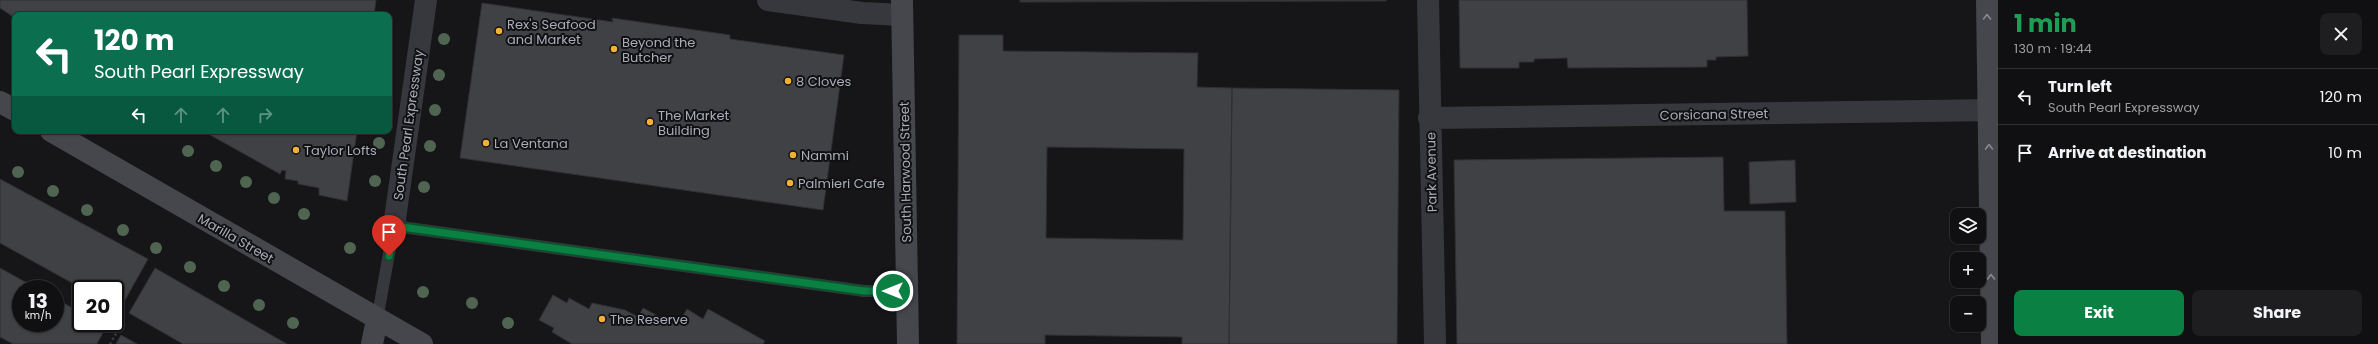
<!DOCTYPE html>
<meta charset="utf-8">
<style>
:root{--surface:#101012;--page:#1e1e20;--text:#f1f3f6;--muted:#9c9d9f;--line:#303032;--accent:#0b8043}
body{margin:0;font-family:Poppins,sans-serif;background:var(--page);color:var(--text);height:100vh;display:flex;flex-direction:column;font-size:15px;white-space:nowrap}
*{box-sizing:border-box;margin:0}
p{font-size:13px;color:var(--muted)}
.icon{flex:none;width:22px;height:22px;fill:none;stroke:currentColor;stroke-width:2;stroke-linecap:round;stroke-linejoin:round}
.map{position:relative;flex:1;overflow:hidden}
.sheet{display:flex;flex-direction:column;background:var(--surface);width:380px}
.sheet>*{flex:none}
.top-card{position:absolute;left:12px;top:12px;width:380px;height:122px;border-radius:8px;box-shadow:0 1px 3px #0004,0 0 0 1px var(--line);background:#0b6e4f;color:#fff;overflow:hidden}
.controls{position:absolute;left:1950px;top:208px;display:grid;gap:8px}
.controls a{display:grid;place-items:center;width:36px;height:36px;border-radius:8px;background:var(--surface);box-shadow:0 1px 3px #0004,0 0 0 1px var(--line);font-size:20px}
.speed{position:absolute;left:12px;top:280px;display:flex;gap:8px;font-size:20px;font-weight:700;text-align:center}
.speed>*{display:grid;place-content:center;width:52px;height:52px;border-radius:50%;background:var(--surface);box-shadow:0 1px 3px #0004,0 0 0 1px var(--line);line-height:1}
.speed small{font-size:10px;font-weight:400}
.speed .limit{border:2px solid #111;border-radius:6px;background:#fff;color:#111}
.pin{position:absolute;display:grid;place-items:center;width:34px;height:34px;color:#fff;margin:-41px -17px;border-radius:50% 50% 50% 0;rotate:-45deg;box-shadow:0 0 4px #0007}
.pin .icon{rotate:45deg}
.me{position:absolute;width:44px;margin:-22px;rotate:270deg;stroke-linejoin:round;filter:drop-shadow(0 0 3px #0008)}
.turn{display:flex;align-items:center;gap:14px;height:84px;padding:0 16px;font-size:18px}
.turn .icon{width:52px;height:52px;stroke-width:2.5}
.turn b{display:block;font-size:28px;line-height:34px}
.lanes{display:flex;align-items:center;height:38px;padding:0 16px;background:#0003;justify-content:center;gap:20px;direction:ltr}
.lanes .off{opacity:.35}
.round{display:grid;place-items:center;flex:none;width:42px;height:42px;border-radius:8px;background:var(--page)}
.overview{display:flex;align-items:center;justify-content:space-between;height:68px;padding:0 16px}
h1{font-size:24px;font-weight:700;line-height:30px;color:#1e9e55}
.primary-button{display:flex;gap:8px;margin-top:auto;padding:8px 16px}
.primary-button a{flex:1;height:46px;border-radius:8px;background:var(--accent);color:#fff;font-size:16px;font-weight:700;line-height:46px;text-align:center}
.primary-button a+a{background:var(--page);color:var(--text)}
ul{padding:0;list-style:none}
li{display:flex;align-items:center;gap:12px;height:56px;padding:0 16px;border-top:1px solid var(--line)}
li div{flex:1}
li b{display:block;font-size:15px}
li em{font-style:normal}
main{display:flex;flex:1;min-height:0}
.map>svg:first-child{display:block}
.building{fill:#404145;stroke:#303034;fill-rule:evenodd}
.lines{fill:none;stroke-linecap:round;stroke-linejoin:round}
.path{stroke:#3d3f44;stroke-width:2.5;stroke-dasharray:2 3;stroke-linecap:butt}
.lane{stroke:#37383d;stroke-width:12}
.street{stroke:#37383d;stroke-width:22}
.secondary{stroke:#45474d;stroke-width:22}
.tree{fill:#506452}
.oneway{stroke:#858993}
.route-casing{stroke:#07532c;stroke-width:10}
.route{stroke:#0b8043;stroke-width:7}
.poi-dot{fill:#f2b134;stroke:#111113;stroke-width:1.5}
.labels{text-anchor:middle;stroke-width:4;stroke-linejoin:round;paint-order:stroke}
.poi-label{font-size:13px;fill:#a8adb8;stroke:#111113;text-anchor:start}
.street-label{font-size:13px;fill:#a8adb8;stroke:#111113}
</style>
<main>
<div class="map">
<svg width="1998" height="344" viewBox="0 0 1998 344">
<rect width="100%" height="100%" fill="#161618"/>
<!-- building -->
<path class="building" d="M 0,0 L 376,0 L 374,15 L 15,15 L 15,18 L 0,8 Z
M 1020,0 L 1386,0 L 1386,1 L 1020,2 Z
M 1459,0 L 1747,0 L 1748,56 L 1716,57 L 1716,60 L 1707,60 L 1707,67 L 1568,68 L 1567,58 L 1534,59 L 1534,62 L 1519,62 L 1519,68 L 1460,68 Z
M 482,3 L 613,22 L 612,18 L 730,35 L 730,39 L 844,55 L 823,210 L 460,158 Z
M 959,35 L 1003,35 L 1003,51 L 1198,53 L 1197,87 L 1232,88 L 1229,344 L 1182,344 L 1182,337 L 1045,335 L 1045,344 L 957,344 ZM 1047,147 L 1184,149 L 1183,240 L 1046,238 Z
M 1232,88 L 1399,90 L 1397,344 L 1229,344 Z
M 203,131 L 357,131 L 347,201 L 319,195 L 319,188 L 298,184 L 298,181 L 285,179 L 286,171 L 282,170 L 280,174 Z
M 1723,157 L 1724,211 L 1785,211 L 1787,344 L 1457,344 L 1454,160 Z
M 1795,160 L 1796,202 L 1750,204 L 1749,162 Z
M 0,179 L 148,259 L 120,309 L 115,306 L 115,289 L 83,289 L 0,243 Z
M 0,268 L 38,289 L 21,289 L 21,323 L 55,323 L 55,298 L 81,313 L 81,323 L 100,323 L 106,327 L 97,344 L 13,344 L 0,337 Z
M 155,268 L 287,344 L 183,344 L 129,313 Z
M 553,295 L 567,303 L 569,298 L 589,309 L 592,303 L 625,310 L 638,317 L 643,308 L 677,326 L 687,309 L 703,319 L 708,309 L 765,341 L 763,344 L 572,344 L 552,332 L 554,328 L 539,320 Z
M 121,335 L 137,344 L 116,344 Z"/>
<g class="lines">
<!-- path -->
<path class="path" d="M 110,344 L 122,323"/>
<!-- lane -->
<path class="lane" d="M 377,320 L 394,226 L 864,291 L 907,291"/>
<!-- street -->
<path class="street" d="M 768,0 L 862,13 L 902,15
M 1428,0 L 1435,344
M 1429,118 L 1998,110
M 394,226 L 426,0"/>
<!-- secondary -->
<path class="secondary" d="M 902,0 L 908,344
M 1987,0 L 1992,344
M 0,102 L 15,110
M 51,131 L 422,344
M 372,344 L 377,320"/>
</g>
<!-- trees -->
<g class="tree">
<circle cx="444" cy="39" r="6"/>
<circle cx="439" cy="75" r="6"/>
<circle cx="435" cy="110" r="6"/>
<circle cx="379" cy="143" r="6"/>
<circle cx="430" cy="146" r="6"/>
<circle cx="188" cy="151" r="6"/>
<circle cx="216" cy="166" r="6"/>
<circle cx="18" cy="172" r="6"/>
<circle cx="375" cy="181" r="6"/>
<circle cx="246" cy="182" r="6"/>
<circle cx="424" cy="187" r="6"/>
<circle cx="53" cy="191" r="6"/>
<circle cx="274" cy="198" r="6"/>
<circle cx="87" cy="210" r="6"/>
<circle cx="304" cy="214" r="6"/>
<circle cx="123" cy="230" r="6"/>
<circle cx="156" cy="248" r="6"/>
<circle cx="350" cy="248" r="6"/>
<circle cx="190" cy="267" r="6"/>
<circle cx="224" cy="286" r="6"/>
<circle cx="423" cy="292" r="6"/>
<circle cx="472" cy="303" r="6"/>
<circle cx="259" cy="305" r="6"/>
<circle cx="293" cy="323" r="6"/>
<circle cx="508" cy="323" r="6"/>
</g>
<!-- one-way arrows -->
<defs><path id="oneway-chevron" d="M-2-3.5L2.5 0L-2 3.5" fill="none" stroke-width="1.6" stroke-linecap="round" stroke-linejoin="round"/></defs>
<g class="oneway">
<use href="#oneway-chevron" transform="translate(1987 17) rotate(-90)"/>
<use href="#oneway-chevron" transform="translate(1989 147) rotate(-91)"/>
<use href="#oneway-chevron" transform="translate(1991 277) rotate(-91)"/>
</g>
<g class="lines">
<!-- route casing -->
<g class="route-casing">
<path id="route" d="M 389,256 L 394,226 L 864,291 L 893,291"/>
</g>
<!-- route -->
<use href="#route" class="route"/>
</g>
<!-- markers -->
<g class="poi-dot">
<circle cx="499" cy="31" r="4"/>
<circle cx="614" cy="49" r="4"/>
<circle cx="788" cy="81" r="4"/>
<circle cx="650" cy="122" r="4"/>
<circle cx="486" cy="143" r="4"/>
<circle cx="296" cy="150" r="4"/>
<circle cx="793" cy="155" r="4"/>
<circle cx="790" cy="183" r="4"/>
<circle cx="602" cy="319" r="4"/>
</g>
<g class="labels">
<!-- poi labels -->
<g class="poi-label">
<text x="507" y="29">Rex's Seafood<tspan x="507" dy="15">and Market</tspan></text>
<text x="622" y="47">Beyond the<tspan x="622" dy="15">Butcher</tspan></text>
<text x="796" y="86">8 Cloves</text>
<text x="658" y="120">The Market<tspan x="658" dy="15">Building</tspan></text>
<text x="494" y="148">La Ventana</text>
<text x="304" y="155">Taylor Lofts</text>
<text x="801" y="160">Nammi</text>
<text x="798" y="188">Palmieri Cafe</text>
<text x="610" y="324">The Reserve</text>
</g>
<!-- street labels -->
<g class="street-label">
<text transform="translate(1714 114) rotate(-1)" y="5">Corsicana Street</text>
<text transform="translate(408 125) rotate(-82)" y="5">South Pearl Expressway</text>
<text transform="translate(905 172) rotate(-91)" y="5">South Harwood Street</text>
<text transform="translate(1431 172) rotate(-91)" y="5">Park Avenue</text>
<text transform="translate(236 238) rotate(30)" y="5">Marilla Street</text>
</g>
</g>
</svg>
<div class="controls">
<a><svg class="icon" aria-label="layers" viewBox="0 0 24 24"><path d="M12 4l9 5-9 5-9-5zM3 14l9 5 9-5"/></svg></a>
<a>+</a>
<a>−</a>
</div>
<div class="speed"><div>13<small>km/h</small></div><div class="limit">20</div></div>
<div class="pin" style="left:389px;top:256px;background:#d93025"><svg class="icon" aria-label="arrive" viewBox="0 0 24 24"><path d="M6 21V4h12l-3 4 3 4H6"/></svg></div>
<svg class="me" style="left:893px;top:291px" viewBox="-20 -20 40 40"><circle r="17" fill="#0b8043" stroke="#fff" stroke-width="3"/><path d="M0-11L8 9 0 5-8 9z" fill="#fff"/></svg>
<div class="top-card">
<div class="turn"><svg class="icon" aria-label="left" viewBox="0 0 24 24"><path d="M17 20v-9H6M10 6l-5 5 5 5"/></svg><div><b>120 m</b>South Pearl Expressway</div></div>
<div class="lanes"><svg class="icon" aria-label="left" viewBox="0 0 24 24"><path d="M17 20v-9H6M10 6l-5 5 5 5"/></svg><svg class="icon off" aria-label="ahead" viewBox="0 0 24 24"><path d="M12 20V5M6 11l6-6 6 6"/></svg><svg class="icon off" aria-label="ahead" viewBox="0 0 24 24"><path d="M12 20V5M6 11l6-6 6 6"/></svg><svg class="icon off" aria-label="right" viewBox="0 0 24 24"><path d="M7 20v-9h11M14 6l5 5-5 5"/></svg></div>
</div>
</div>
<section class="sheet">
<div class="overview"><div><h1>1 min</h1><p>130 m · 19:44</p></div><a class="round"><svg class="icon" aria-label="close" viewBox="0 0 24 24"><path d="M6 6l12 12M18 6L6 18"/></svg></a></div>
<ul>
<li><svg class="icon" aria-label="left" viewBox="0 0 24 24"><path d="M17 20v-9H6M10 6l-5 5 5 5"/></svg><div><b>Turn left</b><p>South Pearl Expressway</p></div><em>120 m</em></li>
<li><svg class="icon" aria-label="arrive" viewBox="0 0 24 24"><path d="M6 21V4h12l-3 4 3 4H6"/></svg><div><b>Arrive at destination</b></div><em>10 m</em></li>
</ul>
<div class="primary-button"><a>Exit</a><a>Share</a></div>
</section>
</main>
